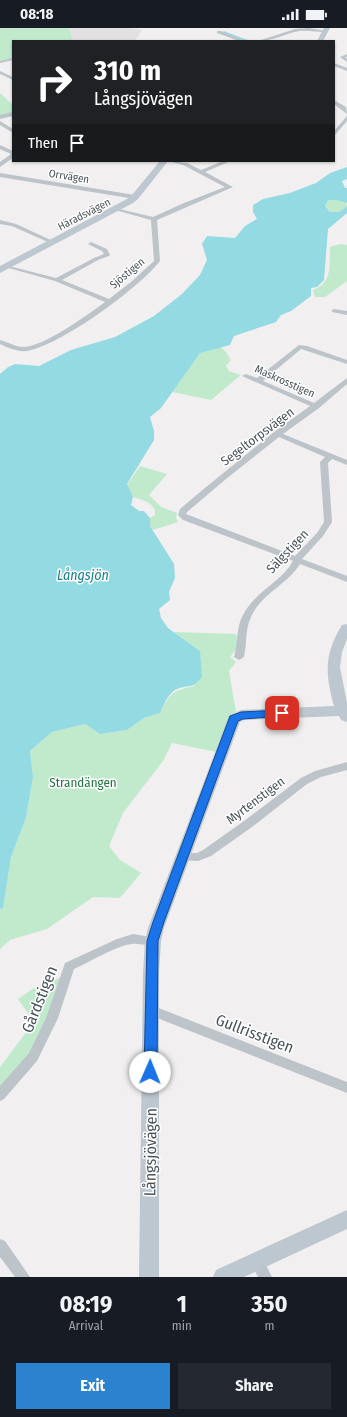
<!DOCTYPE html>
<meta charset="utf-8">
<style>
:root{--surface:#171b24;--page:#242831;--text:#f1f3f6;--muted:#9ea1a6;--accent:#2b82cf}
body{margin:0;font-family:"Fira Sans Condensed",sans-serif;background:var(--page);color:var(--text);height:100vh;display:flex;flex-direction:column;font-size:15px;white-space:nowrap}
*{box-sizing:border-box;margin:0}
p{font-size:13px;color:var(--muted)}
.icon{flex:none;width:22px;height:22px;fill:none;stroke:currentColor;stroke-width:2;stroke-linecap:round;stroke-linejoin:round}
.map{position:relative;height:1249px;overflow:hidden}
.sheet{display:flex;flex-direction:column;background:var(--surface);flex:1}
.sheet>*{flex:none}
.top-card{position:absolute;left:12px;top:12px;width:323px;height:122px;border-radius:0px;box-shadow:0 1px 3px #0004;background:#202124;color:#fff;overflow:hidden}
.pin{position:absolute;display:grid;place-items:center;width:34px;height:34px;color:#fff;margin:-17px;border-radius:8px;box-shadow:0 2px 6px #0006}
.me{position:absolute;width:44px;margin:-22px;rotate:1deg;stroke-linejoin:round;filter:drop-shadow(0 0 3px #0008)}
.turn{display:flex;align-items:center;gap:14px;height:84px;padding:0 16px;font-size:18px}
.turn .icon{width:52px;height:52px;stroke-width:2.5}
.turn b{display:block;font-size:28px;line-height:34px}
.then{display:flex;align-items:center;height:38px;padding:0 16px;background:#0003;gap:8px;font-size:15px}
.eta{display:flex;justify-content:space-evenly;align-items:center;height:68px;text-align:center}
.eta b{font-size:24px;font-weight:700;line-height:28px}
.button{display:flex;gap:8px;margin-top:auto;padding:8px 16px}
.button a{flex:1;height:46px;border-radius:0px;background:var(--accent);color:#fff;font-size:16px;font-weight:700;line-height:46px;text-align:center}
.button a+a{background:var(--page);color:var(--text)}
.status{display:flex;justify-content:space-between;align-items:center;height:28px;padding:0 20px;background:var(--surface);direction:ltr}
.status svg{height:11px;fill:currentColor}
.map>svg:first-child{display:block}
.education{fill:#e2e0e0}
.green{fill:#c1eacd}
.water{fill:#93dae3}
.lines{fill:none;stroke-linecap:round;stroke-linejoin:round}
.stream{stroke:#93dae3;stroke-width:1.5}
.street{fill:#bcc4ca;fill-rule:evenodd}
.secondary{fill:#bcc7cf;fill-rule:evenodd}
.route{fill:#1a73e8;stroke:#114b97}
.labels{text-anchor:middle;stroke-width:3;stroke-linejoin:round;paint-order:stroke}
.far-street-label{font-size:11px;fill:#49545a;stroke:#fff}
.street-label{font-size:13px;fill:#49545a;stroke:#fff}
.park-label{font-size:13px;fill:#207542;stroke:#fff}
.water-label{font-size:14px;font-style:italic;fill:#19818e;stroke:#fff}
.near-street-label{font-size:16px;fill:#49545a;stroke:#fff}
</style>
<div class="status"><b>08:18</b><svg viewBox="0 0 49 12"><path d="M0 12V9h3v3zM5 12V6h3v6zM10 12V3h3v9zM15 12V0h3v12zM26 1h20v11H26zM47 4h2v5h-2z"/></svg></div>
<div class="map">
<svg width="347" height="1249" viewBox="0 0 347 1249">
<rect width="100%" height="100%" fill="#f1efef"/>
<!-- education -->
<path class="education" d="M 69,0 L 130,0 L 142,2 L 135,13 L 73,13 Z"/>
<!-- green -->
<path class="green" d="M 0,0 L 69,0 L 73,13 L 13,13 L 13,31 L 0,34 Z
M 0,65 L 13,77 L 13,85 L 0,88 Z
M 328,172 L 336,172 L 346,174 L 347,178 L 339,184 L 330,184 L 325,178 Z
M 340,216 L 347,217 L 347,253 L 325,269 L 315,269 L 313,262 C 333,255 329,237 330,219 Z
M 221,319 L 226,324 L 231,332 L 226,338 L 229,343 L 241,347 L 211,372 L 172,364 L 200,324 Z
M 140,438 L 167,446 L 149,467 L 161,479 L 177,485 L 176,490 L 178,494 L 153,502 L 150,498 L 150,490 L 155,487 C 156,475 143,472 133,469 L 127,457 Z
M 174,604 L 236,606 L 239,618 L 230,629 L 236,634 L 229,643 L 236,684 L 230,688 L 217,724 L 172,715 L 163,733 L 123,785 L 109,818 L 120,832 L 141,845 L 120,870 L 93,869 L 47,901 L 10,912 L 0,921 L 0,881 L 3,879 L 11,829 L 26,790 L 33,749 L 30,723 L 52,704 L 85,696 L 100,706 L 127,702 L 144,690 L 160,685 C 171,664 172,663 194,658 L 200,623 Z
M 67,947 L 33,1029 L 0,1063 L 0,1039 L 34,994 L 18,971 L 34,960 Z"/>
<!-- water -->
<path class="water" d="M 347,139 L 347,151 L 342,153 L 345,160 L 347,160 L 347,175 L 336,172 L 328,172 L 325,178 L 330,184 L 339,184 L 347,178 L 347,185 L 328,201 L 324,252 L 317,259 L 311,260 L 311,268 L 291,283 L 281,287 L 276,294 L 234,308 L 230,317 L 200,325 L 161,380 L 150,389 L 154,403 L 154,412 L 127,456 L 133,469 L 131,477 L 139,483 L 144,483 L 150,490 L 150,498 L 174,536 L 175,550 L 169,564 L 170,572 L 159,581 L 161,590 L 168,600 L 200,623 L 202,649 C 191,662 190,656 177,661 C 168,665 164,677 160,685 L 144,690 L 127,702 L 100,706 L 85,696 L 52,704 L 30,723 L 33,749 L 26,790 L 11,829 L 3,880 L 0,881 L 0,346 L 8,339 L 15,336 L 39,338 L 71,322 L 115,309 L 154,288 L 182,266 L 200,247 L 207,232 L 202,216 L 207,208 L 235,210 L 245,198 L 257,191 L 253,184 L 253,177 L 263,171 L 290,165 L 316,155 L 330,145 Z"/>
<g class="lines">
<!-- stream -->
<path class="stream" d="M 224,4 L 248,13"/>
<!-- street -->
<path class="street" d="M 309,0 L 327,3 L 325,4 C 316,4 307,2 299,3 C 285,6 272,13 258,13 L 295,1 Z
M 217,3 L 221,3 L 245,13 L 239,13 L 217,5 Z
M 347,26 L 347,29 L 345,29 L 347,31 L 347,34 L 340,29 Z
M 13,30 L 13,32 L 0,35 L 0,33 Z
M 334,35 L 347,40 L 347,43 L 334,38 Z
M 0,43 L 13,49 L 13,52 L 0,46 Z
M 334,72 L 346,79 L 347,86 L 334,76 Z
M 13,84 L 13,88 L 0,91 L 0,87 Z
M 347,88 L 347,93 L 334,108 L 334,103 Z
M 0,93 L 13,101 L 13,105 L 0,97 Z
M 0,117 L 13,123 L 13,130 L 0,139 L 0,134 L 11,126 L 0,121 Z
M 168,133 L 187,135 L 201,142 L 223,133 L 231,133 L 205,144 L 233,159 L 157,192 L 160,233 C 138,261 61,317 27,323 C 18,324 8,320 0,316 L 0,312 C 8,314 15,319 24,319 C 45,318 87,287 105,274 L 55,253 L 5,239 L 5,237 L 56,250 L 94,230 L 104,226 L 102,223 L 88,216 L 91,214 L 107,221 L 110,227 L 109,228 L 98,232 L 62,252 L 109,271 L 131,254 L 154,233 L 151,192 L 115,182 L 115,180 L 153,189 L 184,175 L 225,159 L 183,137 Z
M 0,145 L 135,167 L 138,169 L 135,171 L 0,149 Z
M 0,192 L 16,196 L 55,214 L 50,215 L 12,198 L 0,196 Z
M 334,281 L 347,283 L 347,287 L 332,284 L 332,282 Z
M 299,317 L 307,318 L 347,332 L 347,336 L 301,321 L 263,353 L 314,375 L 347,350 L 347,356 L 319,380 L 283,406 L 347,432 L 347,437 L 332,431 L 328,435 L 332,494 L 323,508 L 302,531 L 347,548 L 347,554 L 300,536 C 287,557 261,566 251,589 C 245,601 247,616 244,629 L 239,632 L 234,629 C 238,616 236,601 242,589 C 254,563 281,555 293,533 L 183,492 L 178,487 L 180,481 L 200,464 L 274,404 L 310,378 L 242,348 L 246,346 L 257,350 ZM 279,409 L 325,429 L 320,434 L 324,494 L 317,505 L 295,528 L 186,486 L 187,484 L 226,451 Z
M 347,734 L 347,742 L 321,749 L 307,756 L 252,799 L 211,828 L 198,833 L 178,832 L 177,829 L 178,826 L 197,825 L 203,822 L 244,793 L 301,750 L 315,743 Z
M 133,906 L 157,910 L 159,913 L 157,916 C 149,919 140,915 132,916 C 115,918 90,934 74,941 L 58,990 L 37,1033 L 4,1071 L 0,1073 L 0,1058 L 29,1025 L 46,990 L 65,935 L 117,911 Z
M 151,977 L 347,1054 L 347,1065 L 147,986 L 145,982 L 147,978 Z
M 0,1211 L 5,1213 L 30,1249 L 15,1249 L 0,1229 Z
M 257,1227 L 262,1229 L 272,1249 L 258,1249 L 250,1234 L 252,1229 Z"/>
<!-- secondary -->
<path class="secondary" d="M 324,0 L 330,0 L 323,13 L 317,13 Z
M 160,133 L 168,133 L 138,171 L 133,175 L 0,245 L 0,238 L 127,171 L 132,167 Z
M 347,596 L 347,611 L 342,624 L 340,639 L 347,675 L 347,694 L 341,692 L 339,688 L 244,692 L 240,694 L 164,900 L 161,913 L 159,945 L 159,1249 L 139,1249 L 143,945 L 145,913 L 148,900 L 229,688 L 241,682 L 334,678 C 325,646 324,626 342,597 Z
M 347,1182 L 347,1201 L 244,1249 L 213,1249 L 216,1242 Z"/>
</g>
<!-- route -->
<path class="route" d="M 282,682 L 285,683 L 287,685 L 285,688 L 243,691 L 238,693 L 164,894 L 158,913 L 157,1044 L 155,1047 L 150,1049 L 146,1047 L 144,1044 L 147,913 L 153,894 L 230,688 L 241,684 Z"/>
<g class="labels">
<!-- far-street labels -->
<g class="far-street-label">
<text transform="translate(69 148) rotate(9)" y="4">Orrvägen</text>
<text transform="translate(84 186) rotate(-27)" y="4">Häradsvägen</text>
<text transform="translate(127 245) rotate(-40)" y="4">Sjöstigen</text>
<text transform="translate(285 353) rotate(24)" y="4">Maskrosstigen</text>
</g>
<!-- street labels -->
<g class="street-label">
<text transform="translate(257 408) rotate(-37)" y="5">Segeltorpsvägen</text>
<text transform="translate(287 523) rotate(-47)" y="5">Sälgstigen</text>
<text transform="translate(255 772) rotate(-37)" y="5">Myrtenstigen</text>
</g>
<!-- park labels -->
<g class="park-label">
<text x="83" y="759">Strandängen</text>
</g>
<!-- water labels -->
<g class="water-label">
<text x="83" y="552">Långsjön</text>
</g>
<!-- near-street labels -->
<g class="near-street-label">
<text transform="translate(39 971) rotate(-68)" y="6">Gårdstigen</text>
<text transform="translate(255 1005) rotate(21)" y="6">Gullrisstigen</text>
<text transform="translate(150 1124) rotate(-89)" y="6">Långsjövägen</text>
</g>
</g>
</svg>
<div class="pin" style="left:282px;top:685px;background:#d93025"><svg class="icon" aria-label="arrive" viewBox="0 0 24 24"><path d="M6 21V4h12l-3 4 3 4H6"/></svg></div>
<svg class="me" style="left:150px;top:1044px" viewBox="-20 -20 40 40"><circle r="19" fill="#fff"/><path d="M0-13L10 11 0 6-10 11z" fill="#1a73e8"/></svg>
<div class="top-card">
<div class="turn"><svg class="icon" aria-label="right" viewBox="0 0 24 24"><path d="M7 20v-9h11M14 6l5 5-5 5"/></svg><div><b>310 m</b>Långsjövägen</div></div>
<div class="then">Then<svg class="icon" aria-label="arrive" viewBox="0 0 24 24"><path d="M6 21V4h12l-3 4 3 4H6"/></svg></div>
</div>
</div>
<section class="sheet">
<div class="eta">
<div><b>08:19</b><p>Arrival</p></div>
<div><b>1</b><p>min</p></div>
<div><b>350</b><p>m</p></div>
</div>
<div class="button"><a>Exit</a><a>Share</a></div>
</section>
